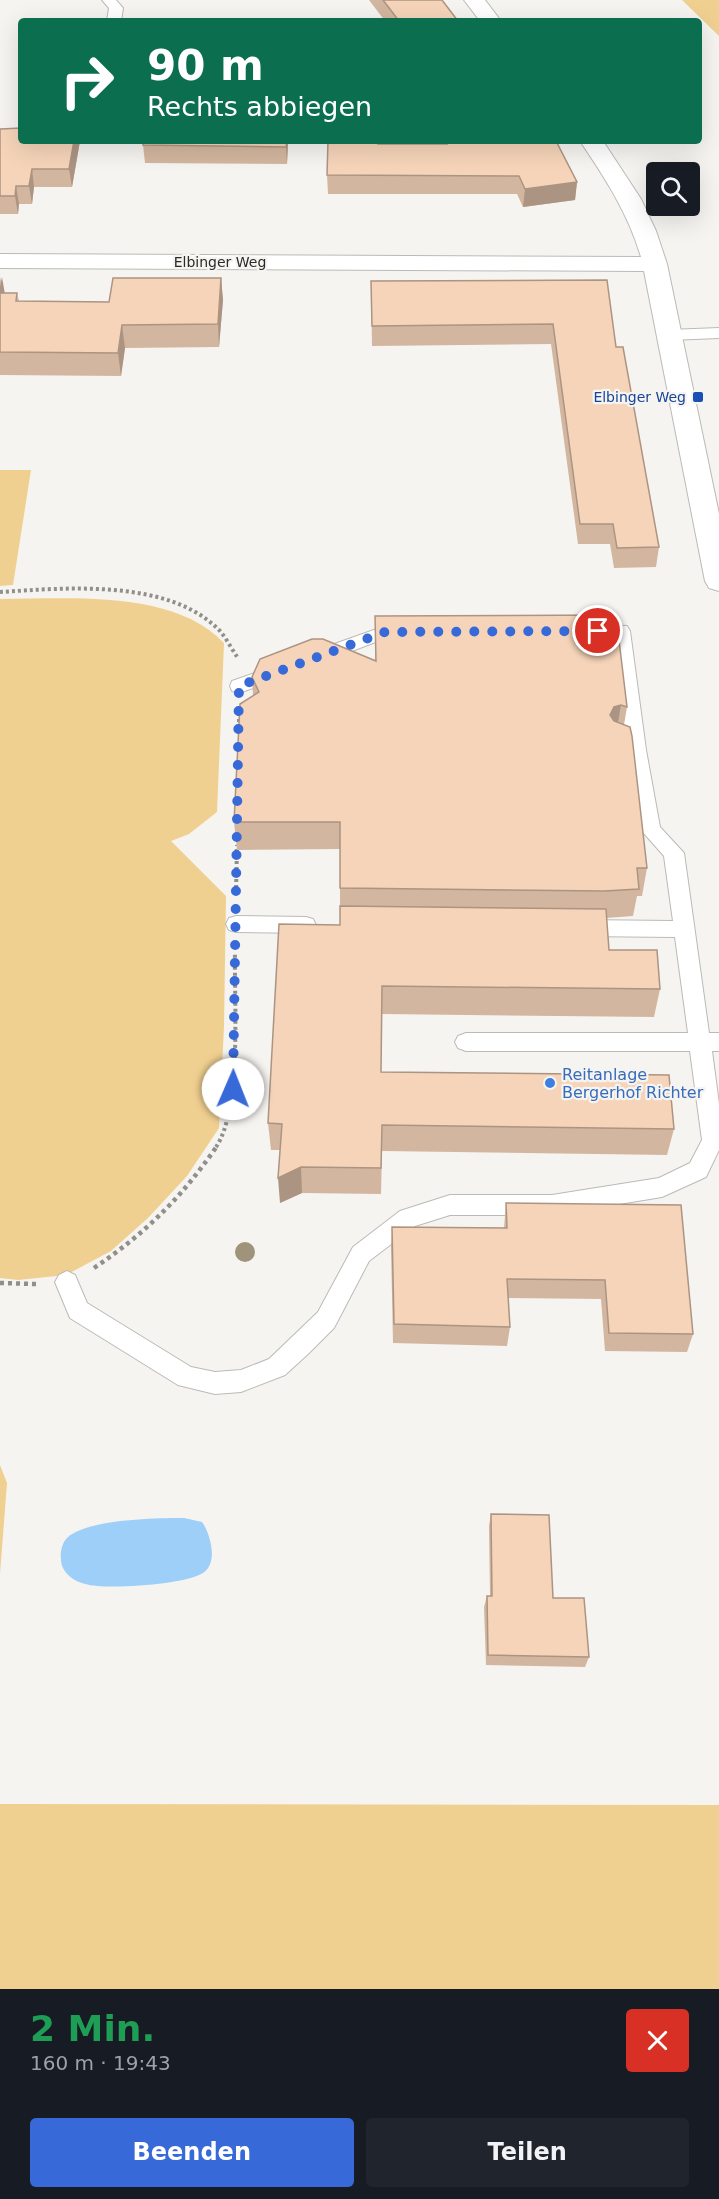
<!DOCTYPE html>
<html lang="de">
<meta charset="utf-8">
<style>
:root{--surface:#171b24;--page:#20242c;--text:#f1f3f6;--muted:#9ea1a6;--accent:#3869d9}
body{margin:0;font-family:"DejaVu Sans",sans-serif;background:var(--page);color:var(--text);height:100vh;display:flex;flex-direction:column;font-size:22px;white-space:nowrap}
*{box-sizing:border-box;margin:0}
p{font-size:20px;color:var(--muted)}
.icon{flex:none;width:33px;height:33px;fill:none;stroke:currentColor;stroke-width:2;stroke-linecap:round;stroke-linejoin:round}
.map{position:relative;height:1989px;overflow:hidden}
.panel{display:flex;flex-direction:column;background:var(--surface);flex:1}
.panel>*{flex:none}
.guide{position:absolute;left:18px;top:18px;width:684px;height:126px;border-radius:6px;box-shadow:0 6px 24px #0002;background:#0b6e4f;color:#fff;overflow:hidden}
.tools{position:absolute;left:646px;top:162px;display:grid;gap:12px}
.tools a{display:grid;place-items:center;width:54px;height:54px;border-radius:6px;background:var(--surface);box-shadow:0 6px 24px #0002;font-size:30px}
.pin{position:absolute;display:grid;place-items:center;width:51px;height:51px;color:#fff;margin:-26px;border:3px solid #fff;border-radius:50%;box-shadow:0 2px 6px #0007}
.me{position:absolute;width:66px;margin:-33px;rotate:1deg;stroke-linejoin:round;filter:drop-shadow(0 0 4px #0008)}
.turn{display:flex;align-items:center;gap:21px;height:126px;padding:0 30px;font-size:27px}
.turn .icon{width:78px;height:78px;stroke-width:2.5}
.turn b{display:block;font-size:42px;line-height:51px}
.round{display:grid;place-items:center;flex:none;width:63px;height:63px;border-radius:6px;background:var(--page)}
.head{display:flex;align-items:center;justify-content:space-between;height:102px;padding:0 30px}
h1{font-size:36px;font-weight:700;line-height:45px;color:#1e9e55}
.primary-button{display:flex;gap:12px;margin-top:auto;padding:12px 30px}
.primary-button a{flex:1;height:69px;border-radius:6px;background:var(--accent);color:#fff;font-size:24px;font-weight:700;line-height:69px;text-align:center}
.primary-button a+a{background:var(--page);color:var(--text)}
.map>svg:first-child{display:block}
.green{fill:#f0d090}
.water{fill:#9ecff8}
.lines{fill:none;stroke-linecap:round;stroke-linejoin:round}
.service-casing{stroke:#bcbab6;stroke-width:2}
.minor-casing{stroke:#bcbab6;stroke-width:2}
.path-far1{stroke:#918f8c;stroke-width:4;stroke-dasharray:3 3;stroke-linecap:butt}
.path{stroke:#918f8c;stroke-width:4.5;stroke-dasharray:4 4;stroke-linecap:butt}
.service{fill:#fff;fill-rule:evenodd}
.minor{fill:#fff;fill-rule:evenodd}
.tree{fill:#9f937b}
.wall{fill:#d3b69f}
.shaded-wall{fill:#ac9482}
.building{fill:#f5d4b9;stroke:#ac9482;stroke-width:1.5}
.route{stroke:#3869d9;stroke-width:10;stroke-dasharray:0 18}
.transit-dot{fill:#1a4fb4;stroke:#f6f4f0;stroke-width:2}
.shop-dot{fill:#3f7fe0;stroke:#f6f4f0;stroke-width:2}
.labels{text-anchor:middle;stroke-width:4.5;stroke-linejoin:round;paint-order:stroke}
.far-street-label{font-size:14px;fill:#2b2a28;stroke:#f6f4f0}
.far-transit-label{font-size:14px;fill:#164399;stroke:#f6f4f0;text-anchor:end}
.shop-label{font-size:16px;fill:#366cbe;stroke:#f6f4f0;text-anchor:start}
</style>
<div class="map">
<svg width="719" height="1989" viewBox="0 0 719 1989">
<rect width="100%" height="100%" fill="#f6f4f0"/>
<!-- green -->
<path class="green" d="M 682,0 L 719,0 L 719,36 Z
M 0,470 L 31,470 L 13,585 L 0,586 Z
M 0,599 C 69,599 173,589 224,643 L 217,812 L 189,834 L 171,841 L 226,896 L 224,1027 L 219,1128 L 187,1176 L 148,1218 L 111,1251 L 66,1275 L 18,1280 L 0,1278 Z
M 0,1465 L 7,1483 L 0,1574 Z
M 0,1804 L 719,1805 L 719,1989 L 0,1989 Z"/>
<!-- water -->
<path class="water" d="M 184,1518 L 202,1522 C 210,1533 219,1563 203,1573 C 184,1585 106,1590 85,1584 C 73,1581 61,1572 61,1559 C 60,1552 62,1543 67,1538 C 86,1519 157,1518 184,1518 Z"/>
<g class="lines">
<!-- service casing -->
<g class="service-casing">
<path id="service" d="M 102,0 L 116,0 L 123,8 L 121,21 L 107,21 L 109,8 Z
M 719,328 L 719,338 L 669,340 L 661,335 L 669,330 Z
M 589,625 L 627,626 L 630,631 L 646,750 L 660,827 L 684,853 L 709,1033 L 719,1033 L 719,1051 L 712,1051 L 719,1104 L 719,1150 L 706,1177 L 662,1197 L 552,1215 L 450,1215 L 415,1226 L 369,1261 L 334,1328 L 309,1353 L 285,1375 L 241,1392 L 215,1394 L 178,1385 L 70,1318 L 55,1282 L 59,1275 L 67,1271 L 75,1275 L 87,1303 L 191,1367 L 215,1372 L 241,1370 L 269,1359 L 318,1312 L 353,1247 L 400,1211 L 450,1195 L 552,1195 L 659,1178 L 690,1163 L 702,1140 L 690,1051 L 466,1051 L 458,1048 L 455,1042 L 458,1036 L 466,1033 L 688,1033 L 675,937 L 580,936 L 573,934 L 570,928 L 573,922 L 580,920 L 673,921 L 664,856 L 641,830 L 627,754 L 610,748 L 607,743 L 610,738 L 617,736 L 625,739 L 613,637 L 583,636 L 580,631 L 583,626 Z
M 385,626 L 408,627 L 411,632 L 408,637 L 386,638 L 318,664 L 312,662 L 309,657 L 312,652 Z
M 280,664 L 287,666 L 289,671 L 287,676 L 239,693 L 232,691 L 230,686 L 232,681 Z
M 236,916 L 306,917 L 313,919 L 316,925 L 313,931 L 306,933 L 236,932 L 229,930 L 226,924 L 229,918 Z"/>
</g>
<!-- minor casing -->
<g class="minor-casing">
<path id="minor" d="M 464,0 L 485,0 L 501,21 L 480,21 Z
M 580,141 L 603,141 L 641,199 L 656,231 L 667,264 L 719,514 L 719,591 L 709,588 L 705,581 L 644,271 L 0,268 L 0,254 L 641,257 C 628,213 605,178 580,141 Z"/>
</g>
<!-- path-far1 -->
<path class="path-far1" d="M 0,592 C 66,588 169,578 220,631 C 227,639 232,650 238,658
M 239,713 L 239,729
M 236,894 L 237,845
M 216,1147 C 242,1109 234,1002 235,953"/>
<!-- path -->
<path class="path" d="M 94,1268 C 146,1233 182,1197 217,1146
M 0,1283 L 36,1284"/>
<!-- service -->
<use href="#service" class="service"/>
<!-- minor -->
<use href="#minor" class="minor"/>
</g>
<!-- trees -->
<circle class="tree" cx="245" cy="1252" r="10"/>
<!-- wall -->
<path class="wall" d="M 369,0 L 442,0 L 458,21 L 385,21 Z
M 0,129 L 80,141 L 72,187 L 34,187 L 32,204 L 19,204 L 18,214 L 0,214 Z
M 288,141 L 287,164 L 145,163 L 143,145 Z
M 444,141 L 556,141 L 577,182 L 575,200 L 523,207 L 517,194 L 328,194 L 327,175 L 378,144 L 444,144 Z
M 0,277 L 4,293 L 17,293 L 19,301 L 109,302 L 221,278 L 223,300 L 219,347 L 125,348 L 121,376 L 0,375 Z
M 607,280 L 616,347 L 659,547 L 656,567 L 614,568 L 610,544 L 578,544 L 551,344 L 372,346 L 371,281 Z
M 375,616 L 627,707 L 624,725 L 647,868 L 642,896 L 637,896 L 633,916 L 606,918 L 609,950 L 660,989 L 654,1017 L 381,1014 L 381,1072 L 674,1129 L 667,1155 L 382,1151 L 381,1194 L 302,1193 L 280,1203 L 280,1150 L 271,1150 L 268,1123 L 340,925 L 340,849 L 237,850 L 234,822 L 253,696 L 252,677 L 375,660 Z
M 506,1203 L 693,1334 L 687,1352 L 605,1351 L 601,1299 L 508,1298 L 510,1327 L 507,1346 L 393,1343 L 391,1247 L 392,1227 L 504,1228 Z
M 491,1514 L 553,1598 L 589,1657 L 585,1667 L 486,1665 L 484,1607 L 487,1596 L 490,1596 L 489,1526 Z"/>
<!-- shaded-wall -->
<path class="shaded-wall" d="M 74,141 L 80,141 L 72,187 L 69,169 Z
M 287,141 L 288,141 L 287,164 L 286,147 Z
M 32,169 L 34,187 L 32,204 L 29,186 Z
M 577,182 L 575,200 L 523,207 L 525,189 Z
M 16,186 L 19,204 L 18,214 L 15,196 Z
M 2,277 L 6,300 L 0,299 L 0,287 Z
M 221,278 L 223,300 L 219,347 L 218,324 Z
M 122,325 L 125,348 L 121,376 L 118,353 Z
M 621,705 L 616,734 L 610,715 L 614,707 Z
M 301,1167 L 302,1193 L 280,1203 L 278,1178 Z"/>
<!-- building -->
<path class="building" d="M 383,0 L 442,0 L 458,21 L 399,21 Z
M 21,128 L 21,141 L 74,141 L 69,169 L 32,169 L 29,186 L 16,186 L 15,196 L 0,196 L 0,129 Z
M 144,141 L 287,141 L 286,147 L 143,145 Z
M 328,141 L 378,141 L 378,144 L 447,144 L 446,141 L 556,141 L 577,182 L 525,189 L 519,176 L 327,175 Z
M 113,278 L 221,278 L 218,324 L 122,325 L 118,353 L 0,352 L 0,293 L 17,293 L 16,301 L 109,302 Z
M 607,280 L 616,347 L 623,347 L 659,547 L 617,548 L 613,524 L 580,524 L 553,324 L 372,326 L 371,281 Z
M 616,615 L 627,707 L 621,705 L 614,707 L 610,715 L 614,721 L 630,727 L 632,736 L 647,868 L 637,868 L 639,889 L 604,891 L 340,888 L 340,822 L 234,822 L 240,704 L 259,692 L 252,677 L 260,659 L 312,639 L 323,639 L 376,661 L 375,616 Z
M 340,906 L 606,909 L 609,950 L 657,950 L 660,989 L 382,986 L 381,1072 L 669,1075 L 674,1129 L 382,1125 L 381,1168 L 301,1167 L 278,1178 L 282,1124 L 268,1123 L 279,924 L 340,925 Z
M 506,1203 L 681,1205 L 693,1334 L 609,1333 L 605,1280 L 507,1279 L 510,1327 L 394,1324 L 392,1227 L 507,1228 Z
M 491,1514 L 549,1515 L 553,1598 L 584,1598 L 589,1657 L 488,1655 L 487,1596 L 492,1596 Z"/>
<g class="lines">
<!-- route -->
<path class="route" d="M 233,1089 L 239,686 L 385,632 L 598,631"/>
</g>
<!-- markers -->
<rect class="transit-dot" x="692" y="391" width="12" height="12" rx="3"/>
<circle class="shop-dot" cx="550" cy="1083" r="6"/>
<g class="labels">
<!-- far-street labels -->
<g class="far-street-label">
<text x="220" y="267">Elbinger Weg</text>
</g>
<!-- far-transit labels -->
<g class="far-transit-label">
<text x="686" y="402">Elbinger Weg</text>
</g>
<!-- shop labels -->
<g class="shop-label">
<text x="562" y="1080">Reitanlage<tspan x="562" dy="18">Bergerhof Richter</tspan></text>
</g>
</g>
</svg>
<div class="tools">
<a><svg class="icon" aria-label="search" viewBox="0 0 24 24"><circle cx="10" cy="10" r="6"/><path d="M15 15l6 6"/></svg></a>
</div>
<div class="pin" style="left:598px;top:631px;background:#d93025"><svg class="icon" aria-label="arrive" viewBox="0 0 24 24"><path d="M6 21V4h12l-3 4 3 4H6"/></svg></div>
<svg class="me" style="left:233px;top:1089px" viewBox="-20 -20 40 40"><circle r="19" fill="#fff"/><path d="M0-13L10 11 0 6-10 11z" fill="#3869d9"/></svg>
<div class="guide">
<div class="turn"><svg class="icon" aria-label="right" viewBox="0 0 24 24"><path d="M7 20v-9h11M14 6l5 5-5 5"/></svg><div><b>90 m</b>Rechts abbiegen</div></div>
</div>
</div>
<section class="panel">
<div class="head"><div><h1>2 Min.</h1><p>160 m · 19:43</p></div><a class="round" style="background:#d93025;color:#fff"><svg class="icon" aria-label="close" viewBox="0 0 24 24"><path d="M6 6l12 12M18 6L6 18"/></svg></a></div>
<div class="primary-button"><a>Beenden</a><a>Teilen</a></div>
</section>
